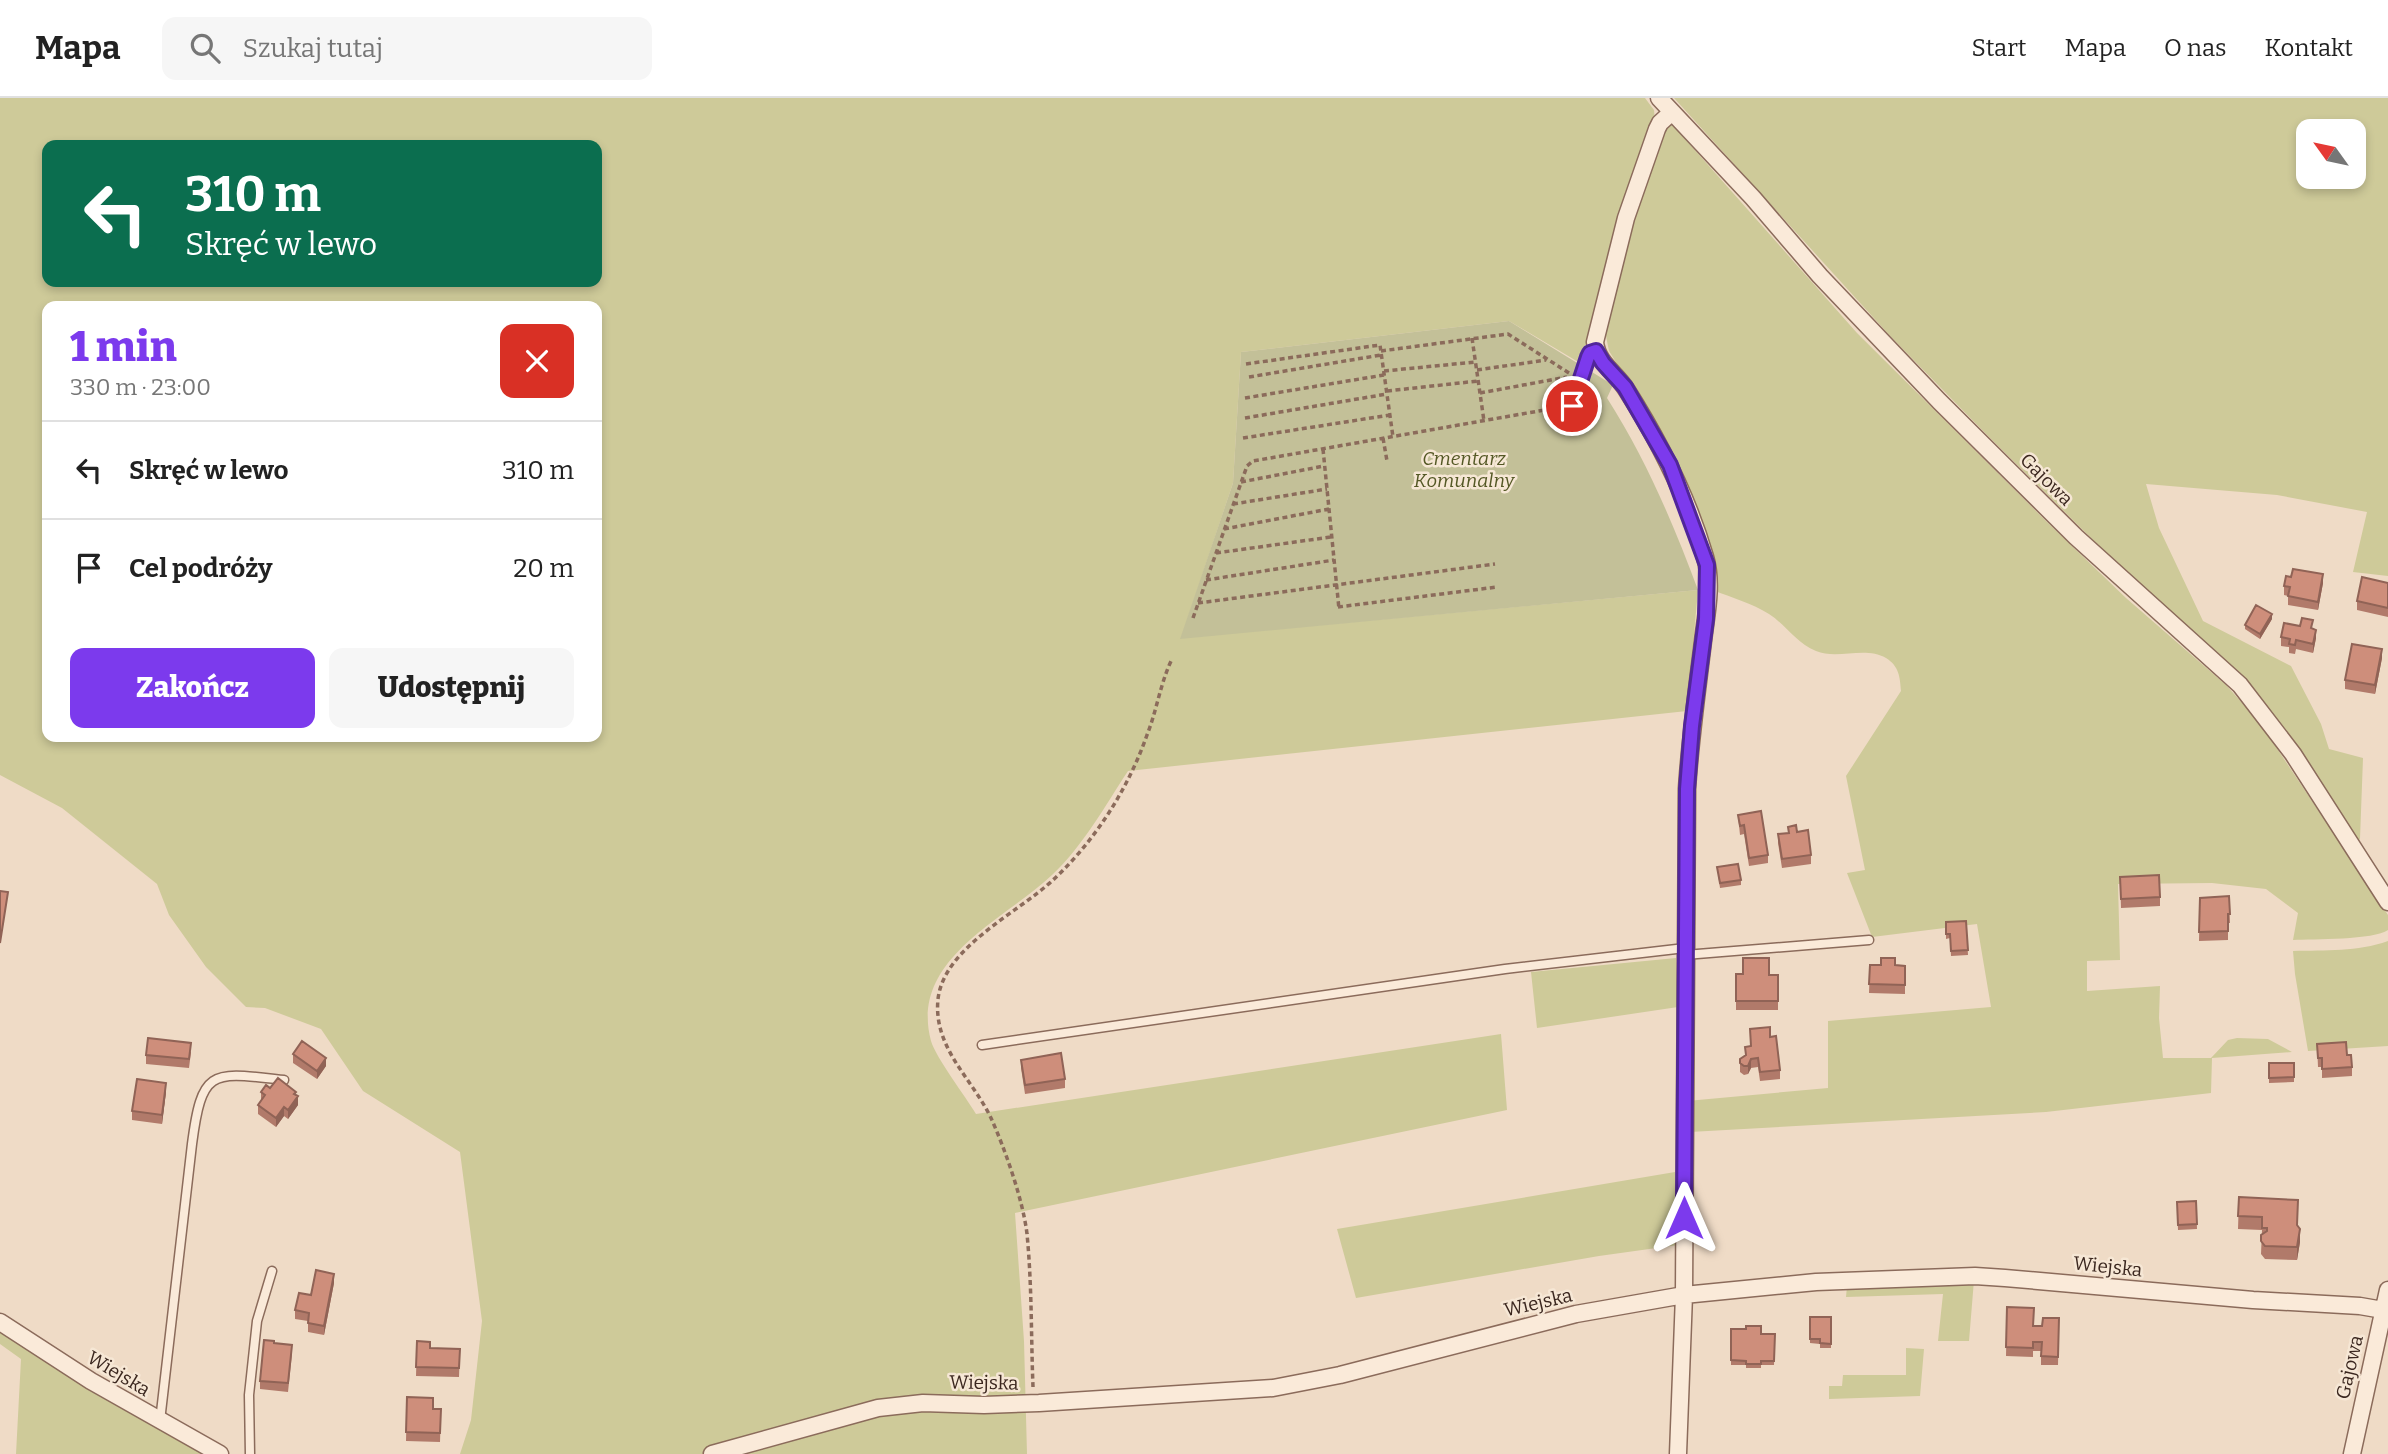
<!DOCTYPE html>
<html lang="pl">
<meta charset="utf-8">
<style>
:root{--surface:#fff;--page:#f6f6f6;--text:#222;--muted:#767676;--line:#e0e0e0;--accent:#7c3aed}
body{margin:0;font-family:Bitter,serif;background:var(--page);color:var(--text);height:100vh;display:flex;flex-direction:column;font-size:26px;white-space:nowrap}
*{box-sizing:border-box;margin:0}
p{font-size:23px;color:var(--muted)}
.icon{flex:none;width:38px;height:38px;fill:none;stroke:currentColor;stroke-width:2;stroke-linecap:round;stroke-linejoin:round}
.map{position:relative;flex:1;overflow:hidden}
.side{position:absolute;left:42px;top:203px;width:560px;height:441px;display:flex;flex-direction:column;background:var(--surface);border-radius:14px;box-shadow:0 4px 10px #0003}
.side>*{flex:none}
.guide{position:absolute;left:42px;top:42px;width:560px;height:147px;border-radius:14px;box-shadow:0 4px 10px #0003;background:#0b6e4f;color:#fff;overflow:hidden}
.needle{width:46px;rotate:303deg}
.controls{position:absolute;left:2296px;top:21px;display:grid;gap:14px}
.controls a{display:grid;place-items:center;width:70px;height:70px;border-radius:14px;background:var(--surface);box-shadow:0 4px 10px #0003;font-size:35px}
.pin{position:absolute;display:grid;place-items:center;width:60px;height:60px;color:#fff;margin:-30px;border:4px solid #fff;border-radius:50%;box-shadow:0 2px 7px #0007}
.me{position:absolute;width:77px;margin:-38px;rotate:0deg;stroke-linejoin:round;filter:drop-shadow(0 0 5px #0008)}
.turn{display:flex;align-items:center;gap:24px;height:147px;padding:0 28px;font-size:32px}
.turn .icon{width:91px;height:91px;stroke-width:2.5}
.turn b{display:block;font-size:49px;line-height:60px}
.round{display:grid;place-items:center;flex:none;width:74px;height:74px;border-radius:14px;background:var(--page)}
.head{display:flex;align-items:center;justify-content:space-between;height:119px;padding:0 28px}
h1{font-size:42px;font-weight:800;line-height:52px;color:var(--accent)}
.button{display:flex;gap:14px;margin-top:auto;padding:14px 28px}
.button a{flex:1;height:80px;border-radius:14px;background:var(--accent);color:#fff;font-size:28px;font-weight:800;line-height:80px;text-align:center}
.button a+a{background:var(--page);color:var(--text)}
ul{padding:0;list-style:none}
li{display:flex;align-items:center;gap:21px;height:98px;padding:0 28px;border-top:2px solid var(--line)}
li div{flex:1}
li b{display:block;font-size:26px}
li em{font-style:normal}
header{display:flex;align-items:center;gap:42px;box-sizing:border-box;height:98px;padding:0 35px;background:var(--surface);border-bottom:2px solid var(--line)}
header strong{font-size:33px}
nav{display:flex;gap:38px;margin-inline-start:auto;font-size:24px}
.search{width:490px;height:63px;background:var(--page);display:flex;align-items:center;gap:18px;box-sizing:border-box;padding:0 24px;border-radius:14px;color:var(--muted);font-size:26px}
.map>svg:first-child{display:block}
.green{fill:#ceca99;fill-rule:evenodd}
.cemetery{fill:#c3c098}
.lines{fill:none;stroke-linecap:round;stroke-linejoin:round}
.lane-casing{stroke:#8b6b5b;stroke-width:11}
.street-casing{stroke:#8b6b5b;stroke-width:19}
.path{stroke:#8b6b5b;stroke-width:3.5;stroke-dasharray:5 3.5;stroke-linecap:butt}
.lane{stroke:#faead9;stroke-width:8}
.street{stroke:#faead9;stroke-width:16}
.wall{fill:#b17a6a}
.shaded-wall{fill:#906356}
.building{fill:#ce8e7b;stroke:#906356;stroke-width:2}
.route-casing{stroke:#51269a;stroke-width:18}
.route{stroke:#7c3aed;stroke-width:12}
.labels{text-anchor:middle;stroke-width:5;stroke-linejoin:round;paint-order:stroke}
.park-label{font-size:19px;font-style:italic;fill:#545825;stroke:#f6e7d5}
.street-label{font-size:19px;fill:#3b271f;stroke:#f6e7d5}
</style>
<header>
<strong>Mapa</strong>
<div class="search"><svg class="icon" aria-label="search" viewBox="0 0 24 24"><circle cx="10" cy="10" r="6"/><path d="M15 15l6 6"/></svg>Szukaj tutaj</div>
<nav><a>Start</a><a>Mapa</a><a>O nas</a><a>Kontakt</a></nav>
</header>
<div class="map">
<svg width="2388" height="1356" viewBox="0 0 2388 1356">
<rect width="100%" height="100%" fill="#efdbc6"/>
<!-- green -->
<path class="green" d="M 0,0 L 1645,0 L 1654,12 L 1655,23 L 1580,265 L 1509,223 L 1241,254 L 1233,385 L 1181,540 L 1698,492 L 1687,613 L 1128,673 C 1105,708 1083,748 1052,777 C 1005,822 909,861 931,943 C 936,960 966,999 976,1016 L 1501,936 L 1507,1012 L 1015,1115 L 1024,1243 L 1027,1356 L 460,1356 L 471,1322 L 482,1223 L 460,1054 L 363,993 L 321,931 L 265,910 L 246,909 L 206,869 L 169,817 L 157,786 L 62,710 L 0,677 ZM 47,47 L 597,47 L 597,184 L 47,184 ZM 47,208 L 597,208 L 597,639 L 47,639 Z
M 1674,0 L 2388,0 L 2388,478 L 2353,474 L 2367,414 L 2277,397 L 2146,386 L 2159,430 L 2203,523 L 2291,568 L 2321,626 L 2329,651 L 2363,660 L 2360,741 L 2357,744 L 2295,644 L 2245,581 L 2097,446 L 1989,339 L 1891,239 ZM 2308,33 L 2354,33 L 2354,79 L 2308,79 Z
M 1670,24 L 1857,235 L 2047,424 L 2126,500 L 2226,587 L 2261,626 L 2278,652 L 2388,817 L 2388,832 C 2374,842 2313,841 2293,842 L 2298,815 L 2266,791 L 2212,785 L 2118,786 L 2120,862 L 2087,863 L 2087,893 L 2160,888 L 2159,920 L 2163,960 L 2211,960 L 2228,942 L 2237,940 L 2268,941 L 2292,954 L 2212,960 L 2211,995 L 2046,1014 L 1690,1034 L 1687,1003 L 1828,990 L 1828,923 L 1991,909 L 1977,826 L 1872,839 L 1847,775 L 1865,772 L 1846,678 L 1901,593 C 1900,579 1899,568 1886,560 C 1865,548 1837,562 1816,553 C 1796,545 1786,527 1769,516 C 1752,505 1732,500 1713,492 L 1713,468 L 1622,274 L 1609,253 L 1605,233 L 1623,147 L 1663,34 Z
M 2388,843 L 2388,948 L 2308,953 L 2295,876 L 2293,853 C 2326,852 2357,854 2388,843 Z
M 1676,860 L 1678,909 L 1537,930 L 1531,874 Z
M 1675,1074 L 1678,1147 L 1599,1158 L 1356,1200 L 1337,1131 Z
M 1974,1182 L 1969,1243 L 1938,1243 L 1943,1196 L 1846,1199 L 1847,1188 Z
M 0,1231 L 212,1356 L 16,1356 L 21,1261 L 0,1246 Z
M 1906,1250 L 1924,1251 L 1920,1298 L 1829,1301 L 1829,1288 L 1842,1288 L 1843,1277 L 1906,1277 Z"/>
<!-- cemetery -->
<path class="cemetery" d="M 1509,223 L 1613,287 L 1607,300 C 1646,361 1673,425 1698,492 L 1180,541 L 1233,385 L 1241,254 Z"/>
<g class="lines">
<!-- lane casing -->
<g class="lane-casing">
<path id="lane" d="M 1567,323 L 1588,259 L 1590,255 L 1596,253
M 1685,857 L 1869,842
M 982,947 L 1505,871 L 1685,850
M 160,1323 L 192,1046 C 202,969 212,974 284,982
M 250,1356 L 249,1297 L 257,1223 L 272,1173"/>
</g>
<!-- street casing -->
<g class="street-casing">
<path id="street" d="M 1659,0 L 1753,100 L 1820,178 L 1939,303 L 2076,439 L 2240,587 L 2293,656 L 2388,804
M 1672,14 L 1660,25 L 1657,31 L 1626,120 L 1595,244 C 1597,265 1616,275 1626,291 C 1659,343 1688,400 1705,459 C 1713,486 1706,517 1703,543 C 1697,593 1690,642 1687,691 L 1684,1197 L 1678,1356
M 0,1224 L 91,1283 L 220,1356
M 712,1356 L 878,1310 L 923,1305 L 984,1307 L 1039,1305 L 1273,1290 L 1340,1277 L 1576,1216 L 1684,1197 L 1816,1184 L 1975,1178 L 2005,1180 L 2253,1202 L 2360,1208 L 2383,1212
M 2352,1356 L 2388,1192"/>
</g>
<!-- path -->
<path class="path" d="M 1472,240 L 1484,323
M 1381,253 L 1508,236 L 1569,275
M 1246,266 L 1380,247 L 1393,339
M 1477,272 L 1546,262
M 1384,273 L 1475,264
M 1249,279 L 1381,257
M 1387,293 L 1478,283
M 1480,295 L 1567,279
M 1245,300 L 1384,277
M 1245,320 L 1387,296
M 1243,340 L 1390,317
M 1383,340 L 1387,363
M 1323,351 L 1339,511
M 1241,384 L 1324,368
M 1233,406 L 1327,391
M 1224,431 L 1329,411
M 1216,455 L 1331,439
M 1206,482 L 1334,462
M 1198,505 L 1495,466
M 1338,509 L 1497,489
M 1193,520 L 1247,368 L 1253,363 L 1556,310
M 1033,1289 C 1031,1239 1032,1187 1027,1136 C 1023,1102 1005,1051 991,1020 C 972,980 933,950 938,901 C 944,849 1018,815 1053,782 C 1095,743 1128,691 1147,637 C 1157,612 1160,586 1172,561"/>
<!-- lane -->
<use href="#lane" class="lane"/>
<!-- street -->
<use href="#street" class="street"/>
</g>
<!-- wall -->
<path class="wall" d="M 2323,485 L 2318,512 L 2288,507 L 2288,498 L 2284,497 L 2284,488 Z
M 2388,485 L 2388,519 L 2357,512 L 2357,503 Z
M 2272,521 L 2260,541 L 2245,531 L 2245,527 Z
M 2313,531 L 2316,540 L 2313,555 L 2296,551 L 2295,556 L 2289,555 L 2289,549 L 2281,548 L 2281,539 Z
M 2382,560 L 2375,596 L 2345,591 L 2345,582 Z
M 1738,717 L 1768,757 L 1768,765 L 1749,768 L 1744,736 L 1740,737 Z
M 1788,729 L 1797,734 L 1811,757 L 1811,766 L 1782,770 L 1778,745 L 1778,736 L 1788,735 Z
M 1717,769 L 1741,782 L 1741,787 L 1720,790 Z
M 2120,779 L 2160,799 L 2160,808 L 2121,810 Z
M 2229,798 L 2230,825 L 2228,825 L 2228,842 L 2199,843 L 2200,800 Z
M 1966,823 L 1968,857 L 1951,858 L 1950,840 L 1946,841 L 1946,824 Z
M 1870,867 L 1905,868 L 1905,896 L 1869,895 Z
M 1736,876 L 1778,877 L 1778,912 L 1736,912 Z
M 1750,931 L 1770,939 L 1780,972 L 1780,981 L 1760,983 L 1758,969 L 1751,970 L 1748,976 L 1744,977 L 1740,974 L 1740,961 L 1745,957 L 1745,949 L 1751,948 Z
M 2317,946 L 2347,957 L 2352,969 L 2352,978 L 2322,980 L 2322,969 L 2318,969 Z
M 191,954 L 189,970 L 146,966 L 146,957 Z
M 293,956 L 326,968 L 317,981 L 293,965 Z
M 1021,962 L 1065,981 L 1065,990 L 1025,996 L 1021,970 Z
M 2269,965 L 2294,965 L 2294,984 L 2269,985 Z
M 270,990 L 296,997 L 298,1007 L 288,1021 L 284,1018 L 276,1029 L 258,1016 L 258,1007 L 261,1003 L 261,994 Z
M 166,994 L 162,1026 L 132,1022 L 132,1013 Z
M 2239,1099 L 2297,1128 L 2300,1144 L 2297,1162 L 2265,1161 L 2261,1156 L 2262,1132 L 2238,1131 Z
M 2196,1103 L 2197,1131 L 2178,1132 L 2177,1104 Z
M 334,1185 L 324,1237 L 308,1234 L 308,1223 L 295,1221 L 295,1212 L 311,1197 Z
M 2007,1209 L 2034,1228 L 2042,1228 L 2059,1220 L 2058,1267 L 2041,1267 L 2041,1253 L 2033,1253 L 2033,1259 L 2006,1258 Z
M 1810,1219 L 1831,1219 L 1831,1250 L 1820,1250 L 1820,1246 L 1810,1245 Z
M 1731,1231 L 1761,1236 L 1775,1236 L 1774,1267 L 1761,1267 L 1761,1270 L 1746,1270 L 1746,1267 L 1731,1267 Z
M 417,1243 L 430,1250 L 460,1251 L 459,1279 L 416,1278 Z
M 274,1245 L 292,1256 L 288,1294 L 260,1291 L 260,1283 Z
M 407,1299 L 433,1311 L 441,1311 L 440,1344 L 406,1343 Z"/>
<!-- shaded-wall -->
<path class="shaded-wall" d="M 2323,476 L 2323,485 L 2318,512 L 2318,504 Z
M 2272,516 L 2272,521 L 2260,541 L 2260,536 Z
M 2316,532 L 2316,540 L 2313,555 L 2313,546 Z
M 2382,551 L 2382,560 L 2375,596 L 2375,587 Z
M 326,960 L 326,968 L 317,981 L 317,973 Z
M 1751,961 L 1751,970 L 1748,976 L 1748,968 Z
M 166,985 L 166,994 L 162,1026 L 162,1017 Z
M 296,994 L 296,1002 L 298,998 L 298,1007 L 288,1021 L 288,1012 Z
M 284,1009 L 284,1018 L 276,1029 L 276,1020 Z
M 2300,1131 L 2300,1144 L 2297,1162 L 2297,1149 Z
M 334,1176 L 334,1185 L 324,1237 L 324,1228 Z"/>
<!-- building -->
<path class="building" d="M 2293,471 L 2323,476 L 2318,504 L 2288,498 L 2290,489 L 2284,488 L 2286,478 L 2291,479 Z
M 2362,479 L 2388,485 L 2388,510 L 2357,503 Z
M 2256,507 L 2272,516 L 2260,536 L 2245,527 Z
M 2302,520 L 2313,522 L 2311,530 L 2316,532 L 2313,546 L 2296,542 L 2295,547 L 2289,546 L 2290,541 L 2281,539 L 2284,525 L 2300,528 Z
M 2352,546 L 2382,551 L 2375,587 L 2345,582 Z
M 1761,713 L 1768,757 L 1749,760 L 1744,727 L 1740,728 L 1738,717 Z
M 1796,727 L 1797,734 L 1808,732 L 1811,757 L 1782,761 L 1778,736 L 1789,735 L 1788,729 Z
M 1738,766 L 1741,782 L 1720,785 L 1717,769 Z
M 2159,777 L 2160,799 L 2121,801 L 2120,779 Z
M 0,793 L 8,794 L 0,845 Z
M 2229,798 L 2230,816 L 2228,816 L 2228,833 L 2199,834 L 2200,800 Z
M 1966,823 L 1968,852 L 1951,853 L 1950,836 L 1946,836 L 1946,824 Z
M 1743,860 L 1769,860 L 1769,877 L 1778,877 L 1778,903 L 1736,903 L 1736,876 L 1743,876 Z
M 1881,860 L 1895,860 L 1895,867 L 1905,868 L 1905,887 L 1869,886 L 1870,867 L 1881,867 Z
M 1770,929 L 1770,939 L 1776,938 L 1780,972 L 1760,974 L 1758,960 L 1751,961 L 1748,968 L 1744,968 L 1740,965 L 1740,961 L 1746,957 L 1745,949 L 1751,948 L 1750,931 Z
M 148,940 L 191,945 L 189,961 L 146,957 Z
M 302,943 L 326,960 L 317,973 L 293,956 Z
M 2346,944 L 2347,957 L 2351,957 L 2352,969 L 2322,971 L 2322,960 L 2318,960 L 2317,946 Z
M 1061,955 L 1065,981 L 1025,987 L 1021,962 Z
M 2269,965 L 2294,965 L 2294,979 L 2269,980 Z
M 278,980 L 296,994 L 294,996 L 298,998 L 288,1012 L 284,1009 L 276,1020 L 258,1007 L 265,997 L 261,994 L 266,987 L 270,990 Z
M 137,981 L 166,985 L 162,1017 L 132,1013 Z
M 2239,1099 L 2298,1102 L 2297,1127 L 2300,1131 L 2297,1149 L 2265,1148 L 2261,1143 L 2261,1137 L 2267,1133 L 2267,1130 L 2262,1130 L 2262,1119 L 2238,1118 Z
M 2196,1103 L 2197,1126 L 2178,1127 L 2177,1104 Z
M 316,1172 L 334,1176 L 324,1228 L 308,1225 L 309,1215 L 295,1212 L 299,1195 L 311,1197 Z
M 2007,1209 L 2034,1210 L 2033,1228 L 2042,1228 L 2043,1220 L 2059,1220 L 2058,1259 L 2041,1258 L 2042,1244 L 2033,1244 L 2033,1250 L 2006,1249 Z
M 1810,1219 L 1831,1219 L 1831,1246 L 1820,1245 L 1820,1241 L 1810,1241 Z
M 1746,1228 L 1761,1228 L 1761,1236 L 1775,1236 L 1774,1263 L 1761,1263 L 1761,1266 L 1746,1266 L 1746,1263 L 1731,1262 L 1731,1231 L 1746,1231 Z
M 264,1242 L 274,1243 L 274,1245 L 292,1247 L 288,1285 L 260,1283 Z
M 417,1243 L 430,1244 L 430,1250 L 460,1251 L 459,1270 L 416,1269 Z
M 407,1299 L 433,1300 L 433,1311 L 441,1311 L 440,1335 L 406,1334 Z"/>
<g class="lines">
<!-- route casing -->
<g class="route-casing">
<path id="route" d="M 1572,308 L 1588,259 L 1590,255 L 1596,253 L 1603,265 L 1625,289 L 1670,367 L 1707,467 L 1706,521 L 1692,628 L 1687,691 L 1684,1120"/>
</g>
<!-- route -->
<use href="#route" class="route"/>
</g>
<g class="labels">
<!-- park labels -->
<g class="park-label">
<text x="1464" y="367">Cmentarz<tspan x="1464" dy="22">Komunalny</tspan></text>
</g>
<!-- street labels -->
<g class="street-label">
<text transform="translate(2047 381) rotate(45)" y="7">Gajowa</text>
<text transform="translate(2108 1168) rotate(6)" y="7">Wiejska</text>
<text transform="translate(1538 1204) rotate(-13)" y="7">Wiejska</text>
<text transform="translate(2349 1269) rotate(-77)" y="7">Gajowa</text>
<text transform="translate(119 1275) rotate(31)" y="7">Wiejska</text>
<text transform="translate(984 1284) rotate(1)" y="7">Wiejska</text>
</g>
</g>
</svg>
<div class="controls">
<a><svg class="needle" viewBox="-14 -14 28 28"><path d="M0-13l5 13h-10z" fill="#e53935"/><path d="M0 13l5-13h-10z" fill="#767676"/></svg></a>
</div>
<div class="pin" style="left:1572px;top:308px;background:#d93025"><svg class="icon" aria-label="arrive" viewBox="0 0 24 24"><path d="M6 21V4h12l-3 4 3 4H6"/></svg></div>
<svg class="me" style="left:1684px;top:1120px" viewBox="-20 -20 40 40"><path d="M0-17L14 15 0 8-14 15z" fill="#7c3aed" stroke="#fff" stroke-width="4"/></svg>
<div class="guide">
<div class="turn"><svg class="icon" aria-label="left" viewBox="0 0 24 24"><path d="M17 20v-9H6M10 6l-5 5 5 5"/></svg><div><b>310 m</b>Skręć w lewo</div></div>
</div>
<section class="side">
<div class="head"><div><h1>1 min</h1><p>330 m · 23:00</p></div><a class="round" style="background:#d93025;color:#fff"><svg class="icon" aria-label="close" viewBox="0 0 24 24"><path d="M6 6l12 12M18 6L6 18"/></svg></a></div>
<ul>
<li><svg class="icon" aria-label="left" viewBox="0 0 24 24"><path d="M17 20v-9H6M10 6l-5 5 5 5"/></svg><div><b>Skręć w lewo</b></div><em>310 m</em></li>
<li><svg class="icon" aria-label="arrive" viewBox="0 0 24 24"><path d="M6 21V4h12l-3 4 3 4H6"/></svg><div><b>Cel podróży</b></div><em>20 m</em></li>
</ul>
<div class="button"><a>Zakończ</a><a>Udostępnij</a></div>
</section>
</div>
